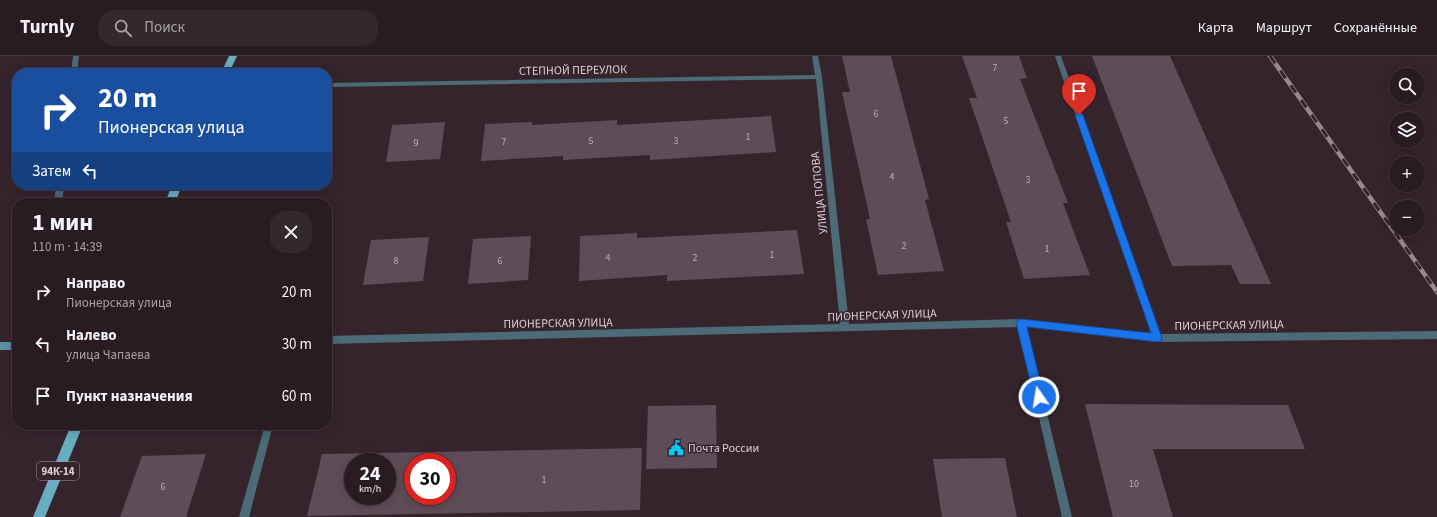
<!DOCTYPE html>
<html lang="ru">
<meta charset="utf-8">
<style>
:root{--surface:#281b22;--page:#34282f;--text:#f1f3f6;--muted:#a5a1a5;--line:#443940}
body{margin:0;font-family:"Source Sans 3",sans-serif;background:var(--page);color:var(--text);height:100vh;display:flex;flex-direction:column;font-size:15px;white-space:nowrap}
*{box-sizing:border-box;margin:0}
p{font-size:13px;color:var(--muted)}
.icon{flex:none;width:22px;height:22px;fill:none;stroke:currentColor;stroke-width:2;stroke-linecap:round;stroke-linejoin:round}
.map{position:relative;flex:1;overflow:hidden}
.details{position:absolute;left:12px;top:142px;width:320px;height:232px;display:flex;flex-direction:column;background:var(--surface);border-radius:16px;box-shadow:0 2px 10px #0003,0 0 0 1px var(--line)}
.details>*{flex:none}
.top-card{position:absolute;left:12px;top:12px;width:320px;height:122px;border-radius:16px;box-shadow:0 2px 10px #0003,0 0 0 1px var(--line);background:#1a4fa0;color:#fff;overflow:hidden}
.tools{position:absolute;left:1389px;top:12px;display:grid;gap:8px}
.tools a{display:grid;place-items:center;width:36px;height:36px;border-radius:50%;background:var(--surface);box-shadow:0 2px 10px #0003,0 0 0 1px var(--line);font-size:20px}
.speed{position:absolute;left:344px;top:397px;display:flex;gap:8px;font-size:20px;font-weight:700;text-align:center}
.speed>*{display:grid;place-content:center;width:52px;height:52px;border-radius:50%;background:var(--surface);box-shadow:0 2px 10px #0003,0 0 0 1px var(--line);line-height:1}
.speed small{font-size:10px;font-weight:400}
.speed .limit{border:6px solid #d22;background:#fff;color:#111}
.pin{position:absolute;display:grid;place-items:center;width:34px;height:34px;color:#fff;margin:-41px -17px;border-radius:50% 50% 50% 0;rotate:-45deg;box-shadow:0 0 4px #0007}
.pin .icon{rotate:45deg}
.me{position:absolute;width:44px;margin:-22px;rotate:347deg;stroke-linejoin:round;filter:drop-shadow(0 0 3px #0008)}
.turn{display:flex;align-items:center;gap:14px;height:84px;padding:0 20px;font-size:18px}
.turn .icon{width:52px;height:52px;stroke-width:2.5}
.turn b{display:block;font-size:28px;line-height:34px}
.then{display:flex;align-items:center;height:38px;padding:0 20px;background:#0003;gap:8px;font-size:15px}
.round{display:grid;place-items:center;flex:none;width:42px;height:42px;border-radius:16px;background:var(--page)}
.head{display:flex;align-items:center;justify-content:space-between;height:68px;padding:0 20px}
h1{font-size:24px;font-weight:700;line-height:30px}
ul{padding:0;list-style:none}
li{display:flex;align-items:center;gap:12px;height:52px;padding:0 20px}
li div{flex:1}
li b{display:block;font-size:15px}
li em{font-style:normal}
header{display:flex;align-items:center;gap:24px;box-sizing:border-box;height:56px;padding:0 20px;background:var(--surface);border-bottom:1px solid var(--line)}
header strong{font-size:19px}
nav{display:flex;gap:22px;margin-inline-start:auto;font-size:14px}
.search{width:280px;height:36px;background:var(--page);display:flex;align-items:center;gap:10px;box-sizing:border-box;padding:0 14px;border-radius:16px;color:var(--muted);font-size:15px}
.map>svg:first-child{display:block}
.building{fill:#604c56;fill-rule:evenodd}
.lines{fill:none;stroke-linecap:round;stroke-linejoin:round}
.lane{fill:#4c6b76;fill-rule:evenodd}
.street{fill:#4c6b76;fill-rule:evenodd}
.secondary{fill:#5d90a1;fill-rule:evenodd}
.primary{fill:#69acc2;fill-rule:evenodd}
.rail-casing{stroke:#978890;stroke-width:4.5}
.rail{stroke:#36242d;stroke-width:3;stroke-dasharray:9;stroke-linecap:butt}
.route{fill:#1a73e8;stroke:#114b97}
.labels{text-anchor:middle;stroke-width:3;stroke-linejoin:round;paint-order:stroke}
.number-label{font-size:10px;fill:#bcadb4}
.shield{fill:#36242d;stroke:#a99aa1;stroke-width:1}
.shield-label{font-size:11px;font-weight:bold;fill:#dacdd3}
.street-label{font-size:12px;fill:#dacdd3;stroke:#36242d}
.poi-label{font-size:12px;fill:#dacdd3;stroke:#36242d;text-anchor:start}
</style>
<header>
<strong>Turnly</strong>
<div class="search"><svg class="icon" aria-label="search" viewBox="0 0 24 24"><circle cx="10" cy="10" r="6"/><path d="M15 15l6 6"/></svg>Поиск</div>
<nav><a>Карта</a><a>Маршрут</a><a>Сохранённые</a></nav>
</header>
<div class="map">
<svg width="1437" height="461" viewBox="0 0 1437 461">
<rect width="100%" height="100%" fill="#36242d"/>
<!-- building -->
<path class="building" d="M 842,0 L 891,0 L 929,143 L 925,144 L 944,215 L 878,219 L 866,163 L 870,163 L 842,36 L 850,36 Z
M 962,0 L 1019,0 L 1027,22 L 1020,23 L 1068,147 L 1063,147 L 1090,219 L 1024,223 L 1006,166 L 1011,166 L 969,42 L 977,42 Z
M 1092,0 L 1170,0 L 1271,228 L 1240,228 L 1231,209 L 1172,210 Z
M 771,60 L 776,96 L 650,104 L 650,99 L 563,104 L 563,100 L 481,105 L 485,68 L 532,66 L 532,69 L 617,64 L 617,69 Z
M 445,66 L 440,103 L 386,106 L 392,69 Z
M 797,174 L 804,218 L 667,225 L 667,219 L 579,225 L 580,180 L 637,177 L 637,182 Z
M 531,180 L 528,224 L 468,228 L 473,183 Z
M 429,181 L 423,225 L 363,229 L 371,184 Z
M 1085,348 L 1288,349 L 1305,393 L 1153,393 L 1173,461 L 1113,461 Z
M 716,349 L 717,412 L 646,413 L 648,350 Z
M 642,392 L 640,454 L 307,460 L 322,398 ZM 353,406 L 387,406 L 387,440 L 353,440 ZM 413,406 L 447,406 L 447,440 L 413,440 Z
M 206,398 L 186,461 L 120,461 L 142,400 Z
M 1005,402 L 1017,461 L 942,461 L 933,403 Z"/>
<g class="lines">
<!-- lane -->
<path class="lane" d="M 1437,275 L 1437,283 L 1158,286 L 1155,285 L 1154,282 L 1155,279 L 1158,278 Z
M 265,369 L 273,369 L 249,461 L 239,461 Z"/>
<!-- street -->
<path class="street" d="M 73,0 L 79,0 L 77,17 L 71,17 Z
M 812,0 L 818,0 L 822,21 L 849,268 L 1021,263 L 1152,278 L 1055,0 L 1061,0 L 1162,282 L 1161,285 L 1158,286 L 1026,271 L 1072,461 L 1062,461 L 1018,271 L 327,288 L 327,280 L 840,268 L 816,23 L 327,31 L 327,27 L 815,19 Z
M 56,129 L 64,129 L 62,147 L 54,147 Z"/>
<!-- secondary -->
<path class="secondary" d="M 0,286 L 17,286 L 17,294 L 0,294 Z"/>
<!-- primary -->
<path class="primary" d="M 229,0 L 237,0 L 229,17 L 221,17 Z
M 172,129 L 182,129 L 175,147 L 165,147 Z
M 71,369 L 83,369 L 45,461 L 33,461 Z"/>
<!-- rail casing -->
<g class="rail-casing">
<path id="rail" d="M 1270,0 L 1437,236"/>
</g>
<!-- rail -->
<use href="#rail" class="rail"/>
</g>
<!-- route -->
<path class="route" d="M 1079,56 L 1083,59 L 1162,282 L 1161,285 L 1158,286 L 1027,271 L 1044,341 L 1042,345 L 1039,346 L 1035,345 L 1034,341 L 1016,267 L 1018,264 L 1021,263 L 1151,277 L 1075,59 Z"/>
<!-- icons -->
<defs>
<g id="civic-bare" transform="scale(1.2)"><path d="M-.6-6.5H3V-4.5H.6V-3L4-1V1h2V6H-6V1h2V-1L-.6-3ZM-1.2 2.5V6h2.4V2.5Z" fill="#00cbf8" stroke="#36242d" stroke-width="2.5" paint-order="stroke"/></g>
</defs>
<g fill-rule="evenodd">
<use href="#civic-bare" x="676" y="392"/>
</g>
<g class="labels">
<!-- number labels -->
<g class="number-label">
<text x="995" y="15">7</text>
<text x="876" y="61">6</text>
<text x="1006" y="68">5</text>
<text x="748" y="84">1</text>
<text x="591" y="88">5</text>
<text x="676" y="88">3</text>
<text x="504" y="89">7</text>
<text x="416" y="90">9</text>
<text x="892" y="124">4</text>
<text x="1028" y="127">3</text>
<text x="904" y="193">2</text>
<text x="1047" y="196">1</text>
<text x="772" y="202">1</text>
<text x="608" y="205">4</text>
<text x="695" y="205">2</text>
<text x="396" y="208">8</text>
<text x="500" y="208">6</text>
<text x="544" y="427">1</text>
<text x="1134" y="431">10</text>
<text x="163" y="434">6</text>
</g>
<!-- shield labels -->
<rect class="shield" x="37" y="406" width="42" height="18" rx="3"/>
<g class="shield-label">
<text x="58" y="419">94К-14</text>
</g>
<!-- street labels -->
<g class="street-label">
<text transform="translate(573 14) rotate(-1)" y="4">СТЕПНОЙ ПЕРЕУЛОК</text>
<text transform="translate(819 137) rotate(-96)" y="4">УЛИЦА ПОПОВА</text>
<text transform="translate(882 259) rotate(-2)" y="4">ПИОНЕРСКАЯ УЛИЦА</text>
<text transform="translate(558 267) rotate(-1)" y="4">ПИОНЕРСКАЯ УЛИЦА</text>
<text transform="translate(1229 269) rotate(-1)" y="4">ПИОНЕРСКАЯ УЛИЦА</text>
</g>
<!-- poi labels -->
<g class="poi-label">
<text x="688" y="396">Почта России</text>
</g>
</g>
</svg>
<div class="tools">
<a><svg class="icon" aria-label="search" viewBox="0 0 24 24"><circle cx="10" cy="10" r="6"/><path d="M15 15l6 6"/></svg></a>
<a><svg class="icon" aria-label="layers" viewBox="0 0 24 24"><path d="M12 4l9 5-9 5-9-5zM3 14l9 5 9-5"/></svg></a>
<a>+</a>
<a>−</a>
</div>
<div class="speed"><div>24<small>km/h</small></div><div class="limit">30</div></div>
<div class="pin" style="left:1079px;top:59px;background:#d93025"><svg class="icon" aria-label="arrive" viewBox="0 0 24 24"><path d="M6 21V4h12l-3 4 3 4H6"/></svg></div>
<svg class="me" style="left:1039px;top:341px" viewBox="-20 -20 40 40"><circle r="17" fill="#1a73e8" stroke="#fff" stroke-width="3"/><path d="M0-11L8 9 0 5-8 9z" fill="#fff"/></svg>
<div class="top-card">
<div class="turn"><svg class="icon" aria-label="right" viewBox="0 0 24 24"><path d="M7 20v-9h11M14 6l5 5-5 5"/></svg><div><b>20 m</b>Пионерская улица</div></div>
<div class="then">Затем<svg class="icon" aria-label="left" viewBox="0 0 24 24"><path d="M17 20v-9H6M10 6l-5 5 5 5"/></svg></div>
</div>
<section class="details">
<div class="head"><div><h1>1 мин</h1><p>110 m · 14:39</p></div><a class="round"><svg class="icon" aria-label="close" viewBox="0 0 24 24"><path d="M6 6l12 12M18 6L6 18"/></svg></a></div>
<ul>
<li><svg class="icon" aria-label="right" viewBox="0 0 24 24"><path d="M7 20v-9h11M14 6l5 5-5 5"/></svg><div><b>Направо</b><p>Пионерская улица</p></div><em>20 m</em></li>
<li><svg class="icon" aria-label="left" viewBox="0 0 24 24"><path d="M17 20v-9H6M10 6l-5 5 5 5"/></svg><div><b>Налево</b><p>улица Чапаева</p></div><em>30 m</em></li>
<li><svg class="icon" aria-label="arrive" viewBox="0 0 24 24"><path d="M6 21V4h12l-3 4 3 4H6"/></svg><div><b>Пункт назначения</b></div><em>60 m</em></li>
</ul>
</section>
</div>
